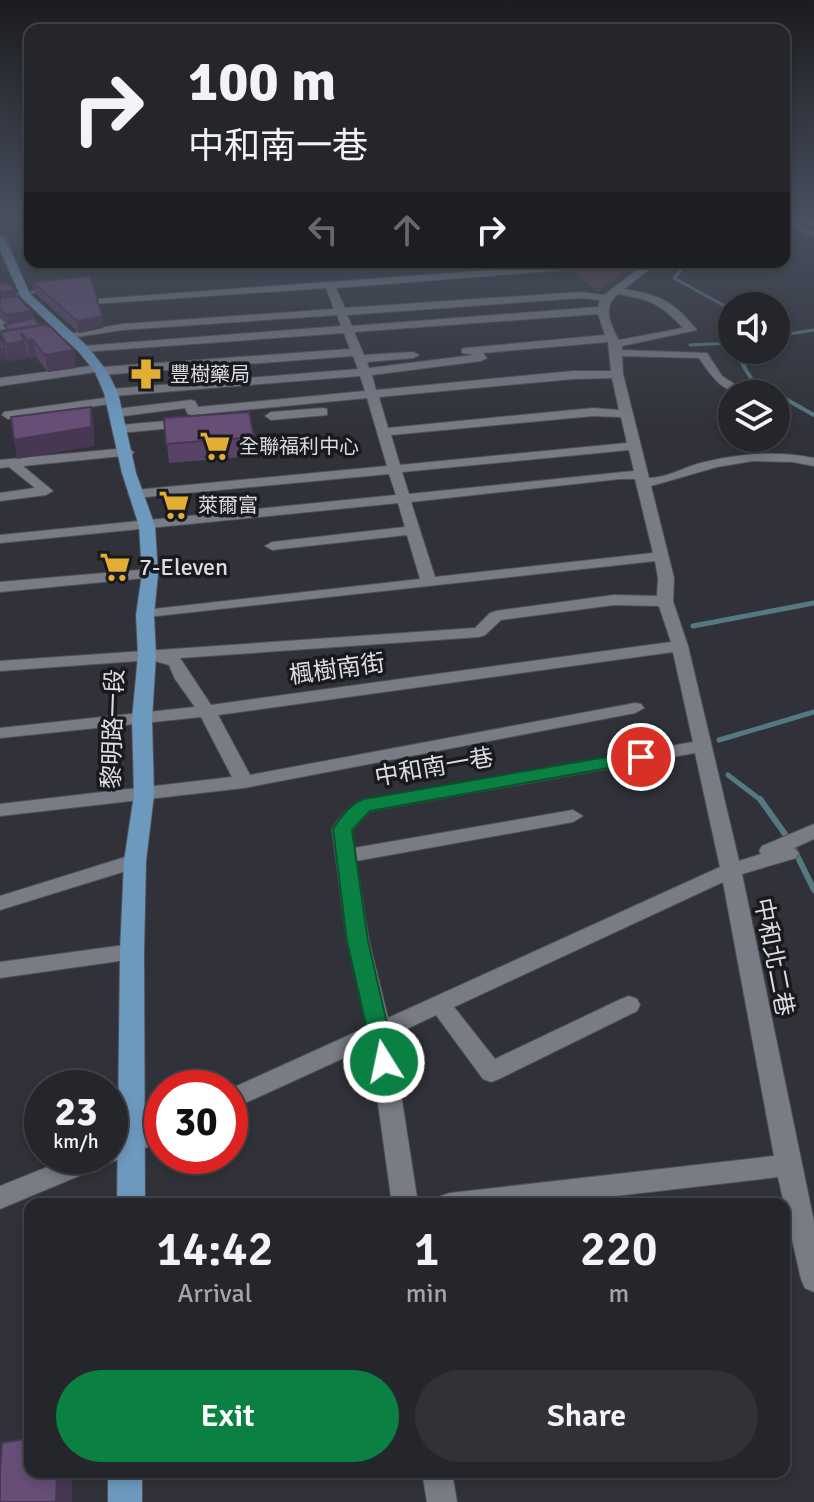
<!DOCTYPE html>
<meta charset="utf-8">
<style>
:root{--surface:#25262b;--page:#313237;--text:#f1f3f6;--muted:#a3a5a9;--line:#424347;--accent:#0b8043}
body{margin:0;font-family:Signika,"Noto Sans TC",sans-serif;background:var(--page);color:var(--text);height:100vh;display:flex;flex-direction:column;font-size:30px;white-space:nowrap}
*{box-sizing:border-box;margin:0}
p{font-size:26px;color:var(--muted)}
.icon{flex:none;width:44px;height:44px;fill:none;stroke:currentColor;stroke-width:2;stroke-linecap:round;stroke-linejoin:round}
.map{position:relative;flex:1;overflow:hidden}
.panel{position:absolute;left:24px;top:1198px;width:766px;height:280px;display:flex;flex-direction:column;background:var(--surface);border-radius:16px;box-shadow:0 4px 12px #0003,0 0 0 2px var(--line)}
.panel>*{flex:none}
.guide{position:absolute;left:24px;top:24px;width:766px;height:244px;border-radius:16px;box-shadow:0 4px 12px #0003,0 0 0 2px var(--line);background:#25262b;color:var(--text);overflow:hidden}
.tools{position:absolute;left:718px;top:292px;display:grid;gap:16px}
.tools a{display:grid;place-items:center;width:72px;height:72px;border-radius:50%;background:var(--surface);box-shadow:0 4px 12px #0003,0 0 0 2px var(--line);font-size:40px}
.speed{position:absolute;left:24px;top:1070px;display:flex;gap:16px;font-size:40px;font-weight:700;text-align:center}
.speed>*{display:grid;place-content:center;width:104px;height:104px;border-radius:50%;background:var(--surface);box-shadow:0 4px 12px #0003,0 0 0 2px var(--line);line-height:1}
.speed small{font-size:20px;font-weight:400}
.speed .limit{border:12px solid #d22;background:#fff;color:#111}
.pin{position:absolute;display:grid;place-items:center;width:68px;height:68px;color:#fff;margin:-34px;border:4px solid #fff;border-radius:50%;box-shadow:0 2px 8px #0007}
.me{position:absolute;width:88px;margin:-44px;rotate:350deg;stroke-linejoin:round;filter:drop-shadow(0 0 6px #0008)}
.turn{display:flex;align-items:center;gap:28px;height:168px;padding:0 32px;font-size:36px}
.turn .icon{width:104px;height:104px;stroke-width:2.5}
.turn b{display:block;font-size:56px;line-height:68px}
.lanes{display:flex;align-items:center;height:76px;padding:0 32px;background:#0003;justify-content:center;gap:40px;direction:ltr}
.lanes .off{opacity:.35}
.eta{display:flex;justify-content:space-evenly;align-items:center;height:136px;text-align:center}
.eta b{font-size:48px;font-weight:600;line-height:56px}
.primary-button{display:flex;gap:16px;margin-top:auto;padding:16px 32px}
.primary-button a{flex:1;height:92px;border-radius:48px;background:var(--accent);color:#fff;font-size:32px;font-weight:600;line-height:92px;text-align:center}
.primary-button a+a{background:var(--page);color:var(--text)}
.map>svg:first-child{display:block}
.green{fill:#5b394d}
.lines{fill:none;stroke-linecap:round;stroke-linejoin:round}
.stream-far3{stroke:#547980;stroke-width:3}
.stream-far2{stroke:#547980;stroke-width:4}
.stream-far1{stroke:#547980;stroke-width:5}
.stream{stroke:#547980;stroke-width:6}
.minor-casing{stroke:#505157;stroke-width:2}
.major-casing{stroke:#505157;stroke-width:2}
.highway-casing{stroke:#505157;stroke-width:2}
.minor{fill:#7a7c85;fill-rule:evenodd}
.major{fill:#6d99bf;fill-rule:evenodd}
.highway{fill:#64ade6;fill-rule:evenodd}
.wall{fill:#584366}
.shaded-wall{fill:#473753}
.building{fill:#664e77;stroke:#473753;stroke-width:2}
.route{fill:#0b8043;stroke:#07532c;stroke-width:2}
.labels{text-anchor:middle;stroke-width:7;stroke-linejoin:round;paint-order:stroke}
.far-poi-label{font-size:20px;fill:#dcdde2;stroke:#191a1d;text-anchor:start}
.poi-label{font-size:24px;fill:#dcdde2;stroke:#191a1d;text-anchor:start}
.street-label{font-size:24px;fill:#dcdde2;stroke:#191a1d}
</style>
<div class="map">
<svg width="814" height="1502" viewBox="0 0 814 1502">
<rect width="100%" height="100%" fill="#313239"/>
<!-- green -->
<path class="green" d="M 565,262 L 637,262 L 597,292 Z"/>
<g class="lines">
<!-- stream-far3 -->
<path class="stream-far3" d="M 688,262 L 674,278 L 732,310
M 0,297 L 39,291
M 732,327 L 725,331 L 729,345 L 745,367
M 776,336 L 814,330
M 690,345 L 732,343"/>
<!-- stream-far2 -->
<path class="stream-far2" d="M 743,365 L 752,380 L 814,415"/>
<!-- stream-far1 -->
<path class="stream-far1" d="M 693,626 L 814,603
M 719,740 L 814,712
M 728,775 L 762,801"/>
<!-- stream -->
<path class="stream" d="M 760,799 L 790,841 L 814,890"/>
<!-- minor casing -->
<g class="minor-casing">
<path id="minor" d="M 806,216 L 814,216 L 814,221 Z
M 784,218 L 814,231 L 814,237 L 784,224 Z
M 648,262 L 659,262 L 624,289 C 661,295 673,301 697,330 L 622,346 L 622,350 L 707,353 L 722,376 L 750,394 C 724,394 713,379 699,358 L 622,356 L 623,374 L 649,478 C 665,478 681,469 697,464 C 736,454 773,450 814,458 L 814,466 L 793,462 L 753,461 L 717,467 L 651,486 L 674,578 L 673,601 L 688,646 L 739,861 L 761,854 L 759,851 L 762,846 L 814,824 L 814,839 L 794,848 L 799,853 L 796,858 L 742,874 L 814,1222 L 814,1292 L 805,1288 L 801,1279 L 778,1177 L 547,1204 L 437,1204 L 441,1196 L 450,1193 L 774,1156 L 723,882 L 454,1007 L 495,1059 L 621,999 L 629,996 L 637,999 L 640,1005 L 637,1011 L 499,1079 L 491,1082 L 483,1079 L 436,1015 L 392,1036 L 418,1204 L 392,1204 L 370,1046 L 230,1110 L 230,1089 L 367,1027 L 347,941 L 332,829 C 339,818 352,803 364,800 L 693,742 L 673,652 L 218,715 L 250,775 L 635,703 L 641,704 L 644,708 L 635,713 L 244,788 L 0,816 L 0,804 L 232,777 L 201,717 L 0,738 L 0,728 L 195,707 L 175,679 L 169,665 L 151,660 L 0,671 L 0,661 L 475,628 L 490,613 L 496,611 L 614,595 L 657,596 L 658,578 L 655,561 L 139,618 L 137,615 L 139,612 L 145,610 L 420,579 L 407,535 L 272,550 L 265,546 L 272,542 L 405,527 L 398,503 L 0,543 L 0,535 L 396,495 L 389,474 L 135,498 L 128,494 L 135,490 L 387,466 L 367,398 L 192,415 L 188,414 L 185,408 L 116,417 L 110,413 L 116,409 L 191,400 L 195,401 L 198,407 L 365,391 L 360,376 L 113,396 L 118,400 L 116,403 L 8,419 L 2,415 L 4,412 L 111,397 L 105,393 L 111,389 L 358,369 L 353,356 L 101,375 L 96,372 L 0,386 L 0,378 L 98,365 L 103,367 L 350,349 L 344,333 L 83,352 L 77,349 L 83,346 L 341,326 L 337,315 L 122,330 L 51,341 L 51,337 L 122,324 L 334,309 L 326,288 L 93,304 L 92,302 L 97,299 L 560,265 L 564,266 L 564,270 L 336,288 L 345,308 L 581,292 L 604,295 ZM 618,294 C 651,300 660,303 683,328 L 619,340 C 610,325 602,306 618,294 ZM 581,298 L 600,300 L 598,307 L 352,326 L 347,315 ZM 598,314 L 605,335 L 466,348 L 462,349 L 462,353 L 474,355 L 369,368 L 367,362 L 413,358 L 419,355 L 413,352 L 364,355 L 354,332 ZM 608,342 L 611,371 L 573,371 L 376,390 L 372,375 L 481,361 L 487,358 L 483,353 ZM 612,378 L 619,410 L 593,408 L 388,428 L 379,397 L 573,379 ZM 593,416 L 621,417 L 627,443 L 400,465 L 391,435 ZM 629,450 L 634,471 L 409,494 L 402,472 ZM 620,479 L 635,479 L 653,553 L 435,577 L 411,502 ZM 614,605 L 659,606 L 671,642 L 211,705 L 180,658 L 479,637 L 485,635 L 501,620 ZM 695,753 L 720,867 L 388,1018 L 369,941 L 356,861 L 573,822 L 583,816 L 573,810 L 354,848 L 352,830 L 370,811 Z
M 0,318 L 10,324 L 10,328 L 0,330 Z
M 323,408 L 327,409 L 327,415 L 271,420 L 265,416 L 271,412 Z
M 189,419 L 193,420 L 193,426 L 120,433 L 114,429 L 120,425 Z
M 127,448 L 134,452 L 132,455 L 23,466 L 53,491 L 46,495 L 0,501 L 0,493 L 35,488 L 9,467 L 0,468 L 0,460 Z
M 150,569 L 155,571 L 155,577 L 0,592 L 0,582 Z
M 135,854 L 142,856 L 145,861 L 142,866 L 0,910 L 0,896 Z
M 132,944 L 140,946 L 143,952 L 140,958 L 0,978 L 0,962 Z
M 162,1120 L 162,1141 L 0,1209 L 0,1186 L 75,1156 L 110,1156 L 110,1141 Z
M 422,1472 L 452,1472 L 457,1502 L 427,1502 Z"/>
</g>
<!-- major casing -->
<g class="major-casing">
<path id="major" d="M 0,235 L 5,238 L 30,294 L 87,346 L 107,371 L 118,393 L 136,473 L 155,526 L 158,574 L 154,615 L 156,655 L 152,719 L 154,795 L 146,861 L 144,952 L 145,1204 L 117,1204 L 120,952 L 124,861 L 134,795 L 132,719 L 138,655 L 136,615 L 142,574 L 139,526 L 122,473 L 104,393 L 95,372 L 79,352 L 21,297 L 0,250 Z
M 108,1472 L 142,1472 L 142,1502 L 108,1502 Z"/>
</g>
<!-- highway casing -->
<g class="highway-casing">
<path id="highway" d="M 791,216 L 814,219 L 814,228 L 793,219 Z"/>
</g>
<!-- minor -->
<use href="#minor" class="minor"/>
<!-- major -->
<use href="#major" class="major"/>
<!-- highway -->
<use href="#highway" class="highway"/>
</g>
<!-- wall -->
<path class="wall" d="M 33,282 L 103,328 L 79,333 L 35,293 Z
M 0,284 L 17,296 L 40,326 L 74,350 L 76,368 L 48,372 L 36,357 L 30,358 L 27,353 L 28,358 L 9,361 L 7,357 L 8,360 L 0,332 L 6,331 L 4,325 L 6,324 L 0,318 Z
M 164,418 L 254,437 L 256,456 L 169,463 Z"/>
<!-- shaded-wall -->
<path class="shaded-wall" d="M 0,286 L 16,290 L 19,307 L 0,309 Z
M 32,311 L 34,322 L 8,326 L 6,315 Z
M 102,316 L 103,328 L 79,333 L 77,321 Z
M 27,340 L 33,340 L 36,357 L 30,358 Z
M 24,341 L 28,358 L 9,361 L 6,344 Z
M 5,348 L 8,360 L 0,361 L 0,349 Z
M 74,350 L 76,368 L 48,372 L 45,355 Z
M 91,407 L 94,426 L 94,446 L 17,459 L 14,440 Z
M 57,1472 L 72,1472 L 72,1502 L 56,1502 Z"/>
<!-- building -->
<path class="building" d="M 90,276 L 102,316 L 77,321 L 33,282 Z
M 0,284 L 9,284 L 16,290 L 0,293 Z
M 17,296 L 32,311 L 6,315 L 0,309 L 0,298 Z
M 34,318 L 40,325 L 9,330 L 4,325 Z
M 44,325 L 52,328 L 74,350 L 45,355 L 33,340 L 27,340 L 21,333 L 24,341 L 6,344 L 0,332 Z
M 0,338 L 5,348 L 0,349 Z
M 91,407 L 91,427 L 14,440 L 11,417 Z
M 249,412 L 254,437 L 166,444 L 164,418 Z
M 30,1438 L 30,1472 L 57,1472 L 56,1502 L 0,1502 L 0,1473 L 2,1443 Z"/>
<!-- sky -->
<linearGradient id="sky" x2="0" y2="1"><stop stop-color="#1b1c1f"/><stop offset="0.51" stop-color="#484f5f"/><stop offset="1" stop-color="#484f5f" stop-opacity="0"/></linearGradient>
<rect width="814" height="427" fill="url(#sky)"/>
<!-- route -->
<path class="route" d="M 641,751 L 647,753 L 650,757 L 647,761 L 370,811 L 352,830 L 368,941 L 396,1062 L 393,1069 L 384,1071 L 376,1069 L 347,941 L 333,829 C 340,818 351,803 364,799 Z"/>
<!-- icons -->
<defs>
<g id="pharmacy-bare" transform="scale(2.4)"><path d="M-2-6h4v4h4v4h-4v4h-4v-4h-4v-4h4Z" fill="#e2af34" stroke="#191a1d" stroke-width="2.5" paint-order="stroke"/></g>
<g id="supermarket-bare" transform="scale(2.4)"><path d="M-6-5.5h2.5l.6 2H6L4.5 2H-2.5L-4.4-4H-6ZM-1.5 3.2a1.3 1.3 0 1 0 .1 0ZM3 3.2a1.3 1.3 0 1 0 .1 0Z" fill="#e2af34" stroke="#191a1d" stroke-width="2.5" paint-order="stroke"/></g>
</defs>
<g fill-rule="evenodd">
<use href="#pharmacy-bare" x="146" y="374"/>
<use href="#supermarket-bare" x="215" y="446"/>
<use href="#supermarket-bare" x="174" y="505"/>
<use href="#supermarket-bare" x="115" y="567"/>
</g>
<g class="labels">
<!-- far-poi labels -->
<g class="far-poi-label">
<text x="170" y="381">豐樹藥局</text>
<text x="239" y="453">全聯福利中心</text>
<text x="198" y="512">萊爾富</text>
</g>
<!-- poi labels -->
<g class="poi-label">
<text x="139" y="575">7-Eleven</text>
</g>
<!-- street labels -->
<g class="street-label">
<text transform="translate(337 669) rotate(-8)" y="8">楓樹南街</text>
<text transform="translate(113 729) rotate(-88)" y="8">黎明路一段</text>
<text transform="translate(434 767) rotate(-10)" y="8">中和南一巷</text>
<text transform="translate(774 957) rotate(79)" y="8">中和北二巷</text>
</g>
</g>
</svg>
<div class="tools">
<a><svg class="icon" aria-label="sound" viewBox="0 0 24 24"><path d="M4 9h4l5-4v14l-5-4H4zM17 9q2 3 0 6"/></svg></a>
<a><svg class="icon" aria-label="layers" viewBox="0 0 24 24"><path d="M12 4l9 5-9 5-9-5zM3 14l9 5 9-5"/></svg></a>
</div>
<div class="speed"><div>23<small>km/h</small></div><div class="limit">30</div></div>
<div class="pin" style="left:641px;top:757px;background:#d93025"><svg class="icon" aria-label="arrive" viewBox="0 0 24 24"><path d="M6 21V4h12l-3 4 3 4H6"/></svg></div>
<svg class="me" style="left:384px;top:1062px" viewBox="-20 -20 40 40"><circle r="17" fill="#0b8043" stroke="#fff" stroke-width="3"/><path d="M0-11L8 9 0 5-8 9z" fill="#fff"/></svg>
<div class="guide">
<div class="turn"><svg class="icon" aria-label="right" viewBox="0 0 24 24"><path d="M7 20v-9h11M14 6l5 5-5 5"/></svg><div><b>100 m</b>中和南一巷</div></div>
<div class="lanes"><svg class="icon off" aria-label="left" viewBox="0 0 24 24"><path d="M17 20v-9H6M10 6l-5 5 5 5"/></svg><svg class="icon off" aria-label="ahead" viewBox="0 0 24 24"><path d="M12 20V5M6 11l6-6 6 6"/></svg><svg class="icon" aria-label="right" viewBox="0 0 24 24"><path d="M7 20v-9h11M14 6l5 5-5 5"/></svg></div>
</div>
<section class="panel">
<div class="eta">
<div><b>14:42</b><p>Arrival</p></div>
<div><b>1</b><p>min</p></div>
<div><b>220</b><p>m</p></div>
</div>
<div class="primary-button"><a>Exit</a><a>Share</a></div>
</section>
</div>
